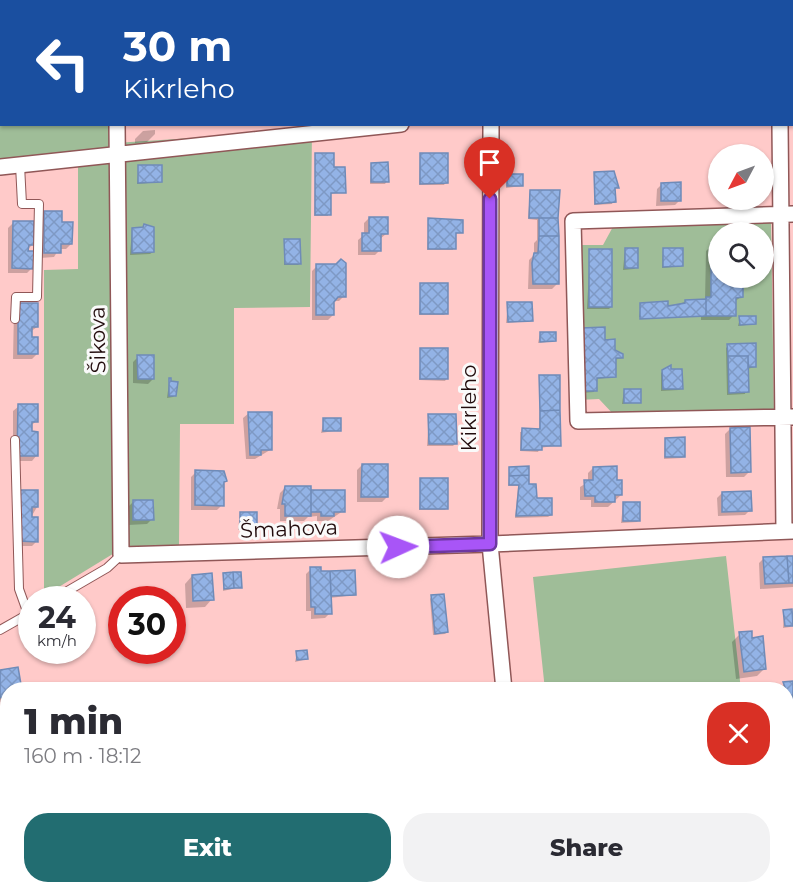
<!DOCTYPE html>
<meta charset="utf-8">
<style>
:root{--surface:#fff;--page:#f2f2f3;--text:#2b2b33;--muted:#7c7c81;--accent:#226d71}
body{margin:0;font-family:Montserrat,sans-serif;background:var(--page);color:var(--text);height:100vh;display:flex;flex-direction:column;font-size:22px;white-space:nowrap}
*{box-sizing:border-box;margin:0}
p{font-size:20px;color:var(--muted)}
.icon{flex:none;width:33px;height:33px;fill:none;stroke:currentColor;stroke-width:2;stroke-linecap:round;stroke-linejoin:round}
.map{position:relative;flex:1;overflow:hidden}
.details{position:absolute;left:0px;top:682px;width:794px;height:212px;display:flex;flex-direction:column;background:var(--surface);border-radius:24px 24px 0 0;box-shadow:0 2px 4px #0004}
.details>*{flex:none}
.banner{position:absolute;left:0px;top:0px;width:794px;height:126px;box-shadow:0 2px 4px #0004;background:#1a4fa0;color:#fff;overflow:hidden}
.needle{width:39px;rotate:229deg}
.controls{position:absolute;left:708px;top:144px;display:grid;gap:12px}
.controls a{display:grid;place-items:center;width:66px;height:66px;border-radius:50%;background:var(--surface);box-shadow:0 2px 4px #0004;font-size:30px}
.speed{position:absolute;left:18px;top:586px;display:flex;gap:12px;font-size:30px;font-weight:700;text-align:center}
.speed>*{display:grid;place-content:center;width:78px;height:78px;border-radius:50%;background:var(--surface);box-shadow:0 2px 4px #0004;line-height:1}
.speed small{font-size:15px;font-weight:400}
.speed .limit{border:9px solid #d22;background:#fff;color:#111}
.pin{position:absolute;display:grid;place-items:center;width:51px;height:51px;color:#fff;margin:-62px -26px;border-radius:50% 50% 50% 0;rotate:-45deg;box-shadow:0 0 6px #0007}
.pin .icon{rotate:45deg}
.me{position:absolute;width:66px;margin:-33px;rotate:88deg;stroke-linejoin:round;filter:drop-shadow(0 0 4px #0008)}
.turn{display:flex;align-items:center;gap:21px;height:126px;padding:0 24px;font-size:27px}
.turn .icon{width:78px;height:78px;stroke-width:2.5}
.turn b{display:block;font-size:42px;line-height:51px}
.round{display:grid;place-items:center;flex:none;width:63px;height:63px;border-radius:24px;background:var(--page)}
.overview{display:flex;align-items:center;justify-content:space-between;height:102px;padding:0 24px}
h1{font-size:36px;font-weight:800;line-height:45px}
.action{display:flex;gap:12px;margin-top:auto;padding:12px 24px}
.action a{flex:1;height:69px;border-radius:24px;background:var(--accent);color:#fff;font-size:24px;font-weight:800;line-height:69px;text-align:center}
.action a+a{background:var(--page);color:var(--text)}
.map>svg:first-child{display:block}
.green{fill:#9fbd98;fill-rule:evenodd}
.shadow{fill:#0003}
.building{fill:url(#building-cross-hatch);stroke:#6f8bb8;stroke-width:1.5}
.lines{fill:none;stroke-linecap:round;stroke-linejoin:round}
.service-casing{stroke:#905757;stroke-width:10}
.minor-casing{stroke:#905757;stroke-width:18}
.tertiary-casing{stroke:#905757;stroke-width:21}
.service{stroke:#fff;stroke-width:8}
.minor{stroke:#fff;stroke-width:15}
.tertiary{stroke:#fff;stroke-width:18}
.route-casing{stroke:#6d37a1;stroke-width:15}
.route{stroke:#a855f7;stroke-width:10}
.labels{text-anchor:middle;stroke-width:6;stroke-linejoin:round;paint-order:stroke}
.street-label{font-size:21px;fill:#220c0d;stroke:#fafafa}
</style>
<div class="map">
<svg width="793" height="893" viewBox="0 0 793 893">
<defs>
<pattern id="building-cross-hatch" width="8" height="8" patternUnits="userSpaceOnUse" patternTransform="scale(1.5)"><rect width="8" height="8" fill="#93b3e6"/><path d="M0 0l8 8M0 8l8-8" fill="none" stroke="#7e99c4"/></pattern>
</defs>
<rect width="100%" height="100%" fill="#ffcac9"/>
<!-- green -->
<path class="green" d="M 0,0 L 115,0 L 2,2 L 2,124 L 115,125 L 115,143 L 312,130 L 310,307 L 234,308 L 234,424 L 180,424 L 179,547 L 116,552 L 44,596 L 44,270 L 78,269 L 78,164 L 0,168 Z
M 771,219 L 774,412 L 615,416 L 599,399 L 577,400 L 576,245 L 603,245 L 615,223 ZM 718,232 L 764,232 L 764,278 L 718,278 Z
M 726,556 L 741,690 L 545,690 L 533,577 Z
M 766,886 L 767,893 L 572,893 L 571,887 Z"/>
<!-- shadow -->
<path class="shadow" d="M 288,0 L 326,0 L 327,2 L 288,2 Z
M 2,67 L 2,97 L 0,98 L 0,68 Z
M 155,130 L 155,134 L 147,142 L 135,143 L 135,139 L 143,131 Z
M 316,155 L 344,192 L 330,194 L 328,216 L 314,216 Z
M 420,155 L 446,182 L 444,185 L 419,185 Z
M 372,164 L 387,181 L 385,184 L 370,184 Z
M 139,166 L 160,182 L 137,184 Z
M 595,174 L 617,187 L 614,189 L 612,204 L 594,205 Z
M 508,176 L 522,186 L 506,188 Z
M 662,184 L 680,200 L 675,205 L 656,206 L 657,189 Z
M 530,192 L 558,192 L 557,284 L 552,289 L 528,289 L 529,260 L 534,255 L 534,243 L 537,240 L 537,220 L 528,219 Z
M 45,212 L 61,224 L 71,244 L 66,249 L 59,249 L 54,257 L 40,258 L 40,217 Z
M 369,218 L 386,234 L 380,239 L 380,250 L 375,255 L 358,255 L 358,240 L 364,235 L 364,223 Z
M 429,220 L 461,232 L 455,234 L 453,250 L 427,250 Z
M 13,223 L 32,245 L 27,250 L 32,268 L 27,273 L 8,273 L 8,228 Z
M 132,229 L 153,252 L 150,254 L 130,255 Z
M 285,241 L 300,263 L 298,265 L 284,265 Z
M 718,245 L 718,278 L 742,278 L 742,296 L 734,302 L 734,315 L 729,320 L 701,320 L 701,315 L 639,317 L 641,304 L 666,308 L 685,302 L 705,301 L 706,251 L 711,246 Z
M 625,249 L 637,267 L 634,269 L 623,270 Z
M 663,250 L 682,266 L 662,268 Z
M 590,251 L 611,307 L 609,309 L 587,309 Z
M 344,261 L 344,296 L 339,301 L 333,301 L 333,315 L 328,320 L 312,320 L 312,271 L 317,266 L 333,266 L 338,262 Z
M 421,285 L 446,313 L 444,315 L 419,315 Z
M 508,304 L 531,321 L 506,323 Z
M 14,309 L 37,327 L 30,332 L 37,354 L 32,359 L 13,359 Z
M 740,318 L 754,324 L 738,326 Z
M 540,334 L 555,341 L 538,343 Z
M 604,341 L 622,358 L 614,360 L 614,377 L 596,379 L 594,392 L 581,393 Z
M 728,346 L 755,367 L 747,369 L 745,394 L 727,395 L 726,348 Z
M 421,350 L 447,378 L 445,381 L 419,380 Z
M 138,357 L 153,379 L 148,384 L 133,383 L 133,362 Z
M 667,367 L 670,367 L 682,388 L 679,390 L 661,391 L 661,373 Z
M 540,376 L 559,445 L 540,448 L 538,452 L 520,451 L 520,432 L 539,430 Z
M 169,383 L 175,395 L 173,397 L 167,398 Z
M 624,390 L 639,402 L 622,404 Z
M 19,406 L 37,421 L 30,426 L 37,455 L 32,461 L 13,461 L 13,411 Z
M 249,413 L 270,450 L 255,459 L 246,459 L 243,418 Z
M 429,416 L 455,444 L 453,446 L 427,446 Z
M 324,419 L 340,430 L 321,433 Z
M 730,429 L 749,472 L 744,477 L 726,477 L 725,434 Z
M 665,439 L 684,456 L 682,458 L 664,459 Z
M 362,465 L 387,497 L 382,502 L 357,502 L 357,470 Z
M 510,468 L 528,485 L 535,500 L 551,515 L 548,517 L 515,518 L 518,486 L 508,486 Z
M 593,468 L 615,482 L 621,495 L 608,507 L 591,507 L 591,500 L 580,500 L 580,487 L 588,482 L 588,473 Z
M 196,472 L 222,483 L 222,505 L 217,510 L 191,510 L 191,477 Z
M 421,480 L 447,508 L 445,510 L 419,510 Z
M 285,488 L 309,492 L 343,511 L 328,521 L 317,521 L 317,516 L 308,517 L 304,521 L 280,521 L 280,509 L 277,509 L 280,493 Z
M 722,493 L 750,510 L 745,515 L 718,516 L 717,498 Z
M 14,496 L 37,507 L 30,519 L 37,541 L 32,546 L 14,546 Z
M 133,502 L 152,519 L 147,524 L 128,525 L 128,507 Z
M 623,504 L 639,520 L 637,522 L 621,523 Z
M 240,513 L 255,528 L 253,530 L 238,530 Z
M 764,558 L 793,558 L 793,587 L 760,589 L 759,563 Z
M 311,569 L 355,595 L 330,598 L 330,613 L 325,618 L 311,619 L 311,611 L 306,611 L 306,574 Z
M 224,575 L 241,587 L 223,591 Z
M 192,576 L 212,599 L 205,607 L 186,608 L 185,584 Z
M 432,596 L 447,632 L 445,634 L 433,635 L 430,599 Z
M 784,612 L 792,625 L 790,627 L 783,628 Z
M 740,634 L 751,639 L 765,668 L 757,676 L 736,679 L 732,642 Z
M 297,653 L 307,659 L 295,662 Z
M 0,671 L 20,690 L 8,690 L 8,701 L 0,702 Z
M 793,682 L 793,721 L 786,722 L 786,690 L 779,689 L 784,684 Z
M 788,761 L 793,761 L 793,793 L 786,794 Z
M 0,790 L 8,794 L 8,830 L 1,827 Z
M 98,886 L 107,886 L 100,890 Z
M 234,886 L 280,886 L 290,893 L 236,893 Z
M 296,886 L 304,886 L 305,893 L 297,893 Z
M 354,886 L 383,886 L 383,890 L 355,893 Z
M 534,886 L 561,886 L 562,893 L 535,893 Z"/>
<!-- building -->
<path class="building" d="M 38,0 L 104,0 L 104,2 L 38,2 Z
M 461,0 L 462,2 L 331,2 L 334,0 Z
M 315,153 L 334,153 L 334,167 L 345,167 L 346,193 L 331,193 L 331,215 L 315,215 Z
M 420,153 L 448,153 L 448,183 L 420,184 Z
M 388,162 L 389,182 L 371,182 L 371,163 Z
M 138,165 L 162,165 L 162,182 L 138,183 Z
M 614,171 L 619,188 L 615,188 L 616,202 L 595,204 L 594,172 Z
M 507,174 L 523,174 L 523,186 L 507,186 Z
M 681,182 L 681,201 L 661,201 L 661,183 Z
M 530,190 L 560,190 L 558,218 L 529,218 Z
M 44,211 L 62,211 L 62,222 L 73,222 L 72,244 L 61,244 L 61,253 L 44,253 Z
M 369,217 L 388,217 L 388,234 L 381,234 L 381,251 L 362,251 L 362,233 L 369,233 Z
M 428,218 L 463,220 L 463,233 L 456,233 L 456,249 L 428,249 Z
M 539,218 L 558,218 L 559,236 L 539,236 Z
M 13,221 L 34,221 L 34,245 L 29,245 L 28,251 L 34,251 L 33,269 L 12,268 Z
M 144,224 L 154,227 L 154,252 L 132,253 L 132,228 L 143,227 Z
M 539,236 L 559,236 L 559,284 L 533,284 L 532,263 L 534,253 L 538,253 Z
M 284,239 L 300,239 L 301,264 L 285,264 Z
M 711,244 L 718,244 L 718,278 L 743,278 L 743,297 L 736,298 L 736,316 L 706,316 L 706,297 L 711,297 Z
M 625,248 L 638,248 L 638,268 L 625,268 Z
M 663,248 L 683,248 L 683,266 L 663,267 Z
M 589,249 L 612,249 L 612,307 L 589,307 Z
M 341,259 L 346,263 L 346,297 L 338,297 L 334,302 L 334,315 L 316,315 L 316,264 L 336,264 Z
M 420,283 L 448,283 L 448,314 L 420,314 Z
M 706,299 L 706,316 L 640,319 L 640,303 L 668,301 L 668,306 L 685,303 L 685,300 Z
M 507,302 L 532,302 L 533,321 L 508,322 Z
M 18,303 L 38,303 L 38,327 L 32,327 L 32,337 L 38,337 L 38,354 L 18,354 Z
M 739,316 L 756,316 L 756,324 L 740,325 Z
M 605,327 L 605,340 L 615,339 L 615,350 L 623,354 L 623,358 L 616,358 L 616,377 L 597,378 L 597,391 L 582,391 L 581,328 Z
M 540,332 L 556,332 L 556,341 L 540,342 Z
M 756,343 L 756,367 L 748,367 L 748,356 L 728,356 L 727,344 Z
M 420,348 L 448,348 L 448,379 L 420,379 Z
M 137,355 L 154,355 L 154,379 L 138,379 Z
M 728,356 L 748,356 L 749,392 L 729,393 Z
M 671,365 L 671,369 L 682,369 L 683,389 L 663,389 L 662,370 Z
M 539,375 L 560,375 L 560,410 L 540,411 Z
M 169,378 L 171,378 L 171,381 L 178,382 L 176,396 L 169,396 Z
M 624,389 L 641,389 L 641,403 L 624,403 Z
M 18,404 L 38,404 L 38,422 L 32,422 L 32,431 L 38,432 L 38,456 L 17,456 Z
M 560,410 L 561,446 L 542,446 L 542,450 L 521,450 L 522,428 L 540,429 L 540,411 Z
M 248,412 L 272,412 L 272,450 L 261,450 L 261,455 L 250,455 Z
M 428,414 L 456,414 L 457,444 L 429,444 Z
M 323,418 L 341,418 L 341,431 L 323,431 Z
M 750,427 L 751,472 L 731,473 L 730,428 Z
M 685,437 L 685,457 L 665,457 L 665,438 Z
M 362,464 L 388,464 L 388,497 L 361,497 Z
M 529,466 L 529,475 L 509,476 L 509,467 Z
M 617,466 L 617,480 L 622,480 L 622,495 L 615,495 L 615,502 L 595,502 L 595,496 L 585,496 L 584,480 L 593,480 L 593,467 Z
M 195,470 L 224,471 L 227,481 L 224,482 L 224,506 L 195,505 Z
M 529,475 L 529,484 L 536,484 L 537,498 L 552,498 L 552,515 L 516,516 L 519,485 L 509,485 L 509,476 Z
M 420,478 L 448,478 L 448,509 L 420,509 Z
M 285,486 L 311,486 L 311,516 L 285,516 L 285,504 L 282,504 Z
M 18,490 L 38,490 L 38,507 L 32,507 L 32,517 L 38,517 L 38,542 L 18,541 Z
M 311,490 L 345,490 L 345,512 L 334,512 L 334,516 L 321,516 L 321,512 L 311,512 Z
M 751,491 L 752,511 L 722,512 L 722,492 Z
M 133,500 L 153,500 L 154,520 L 133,520 Z
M 623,502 L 640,502 L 640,521 L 623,521 Z
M 240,512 L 257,512 L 257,529 L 240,529 Z
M 787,556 L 793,556 L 793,583 L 789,583 Z
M 787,556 L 789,583 L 765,584 L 763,557 Z
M 310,567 L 321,567 L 321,571 L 330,571 L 332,614 L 315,614 L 315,607 L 311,607 Z
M 355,570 L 356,595 L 331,596 L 330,571 Z
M 233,572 L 234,588 L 224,589 L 223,573 Z
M 233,572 L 241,572 L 242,588 L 234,588 Z
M 212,573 L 214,600 L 193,601 L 192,575 Z
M 444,594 L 448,632 L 435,634 L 431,595 Z
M 792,609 L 793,626 L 785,626 L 783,610 Z
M 752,631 L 752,638 L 763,636 L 766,669 L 744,672 L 739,632 Z
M 307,650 L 308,659 L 297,660 L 296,651 Z
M 18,667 L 22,690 L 8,690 L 8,695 L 0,698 L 0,670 Z
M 793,681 L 793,717 L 786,718 L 786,690 L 783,682 Z
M 793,759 L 793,789 L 790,789 L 787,760 Z
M 0,788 L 8,792 L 2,829 L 0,828 Z
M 69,886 L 84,886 L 86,888 L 81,893 L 73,893 L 67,888 Z
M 108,886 L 117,886 L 121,893 L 103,893 L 103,889 Z
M 239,886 L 270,886 L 266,893 L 248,893 Z
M 270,886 L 283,886 L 292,893 L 266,893 Z
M 356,886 L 384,886 L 384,890 L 356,893 Z
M 539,886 L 562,886 L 563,893 L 540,893 Z"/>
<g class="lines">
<!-- service casing -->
<g class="service-casing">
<path id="service" d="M 203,0 L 203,2
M 491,2 L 491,0
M 551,2 L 555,0
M 15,319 L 16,297 L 37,297 L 39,204 L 22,204 L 20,165
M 15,440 L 19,589 L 28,614
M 52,600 L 107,568 L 121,555
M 0,630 L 30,613"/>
</g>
<!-- minor casing -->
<g class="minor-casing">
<path id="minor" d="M 117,2 L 117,0
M 792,103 L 793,103
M 117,124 L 121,555 L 490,544 L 793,531
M 491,124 L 490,544 L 504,690
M 780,124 L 784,531
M 0,167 L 401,124
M 793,214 L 573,221 L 578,421 L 793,417
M 524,886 L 525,893
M 150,893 L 152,886"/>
</g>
<!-- tertiary casing -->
<g class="tertiary-casing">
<path id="tertiary" d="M 0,756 L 8,761
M 191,886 L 199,893"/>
</g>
<!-- service -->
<use href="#service" class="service"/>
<!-- minor -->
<use href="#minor" class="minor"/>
<!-- tertiary -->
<use href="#tertiary" class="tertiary"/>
</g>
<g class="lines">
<!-- route casing -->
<g class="route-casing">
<path id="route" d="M 398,547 L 490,544 L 490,199"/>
</g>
<!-- route -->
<use href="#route" class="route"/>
</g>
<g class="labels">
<!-- street labels -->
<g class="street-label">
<text transform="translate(98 340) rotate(-91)" y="7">Šikova</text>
<text transform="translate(469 408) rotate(-90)" y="7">Kikrleho</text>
<text transform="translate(289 529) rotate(-2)" y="7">Šmahova</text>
</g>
</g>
</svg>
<div class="controls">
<a><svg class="needle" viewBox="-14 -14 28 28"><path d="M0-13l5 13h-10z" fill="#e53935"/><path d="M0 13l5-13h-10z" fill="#7c7c81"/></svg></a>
<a><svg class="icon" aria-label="search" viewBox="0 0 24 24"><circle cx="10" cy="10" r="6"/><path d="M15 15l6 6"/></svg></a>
</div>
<div class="speed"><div>24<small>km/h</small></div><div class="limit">30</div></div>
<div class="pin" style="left:490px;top:199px;background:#d93025"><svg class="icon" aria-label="arrive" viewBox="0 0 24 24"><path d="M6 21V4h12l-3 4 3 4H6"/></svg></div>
<svg class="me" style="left:398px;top:547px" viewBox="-20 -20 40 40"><circle r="19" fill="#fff"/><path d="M0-13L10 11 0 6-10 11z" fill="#a855f7"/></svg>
<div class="banner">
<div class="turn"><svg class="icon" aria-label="left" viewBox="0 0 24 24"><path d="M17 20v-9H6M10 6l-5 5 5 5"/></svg><div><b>30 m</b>Kikrleho</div></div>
</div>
<section class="details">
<div class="overview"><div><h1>1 min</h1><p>160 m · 18:12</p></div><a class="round" style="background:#d93025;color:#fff"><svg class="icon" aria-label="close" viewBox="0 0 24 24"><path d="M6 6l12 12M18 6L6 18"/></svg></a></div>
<div class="action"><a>Exit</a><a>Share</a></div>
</section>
</div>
